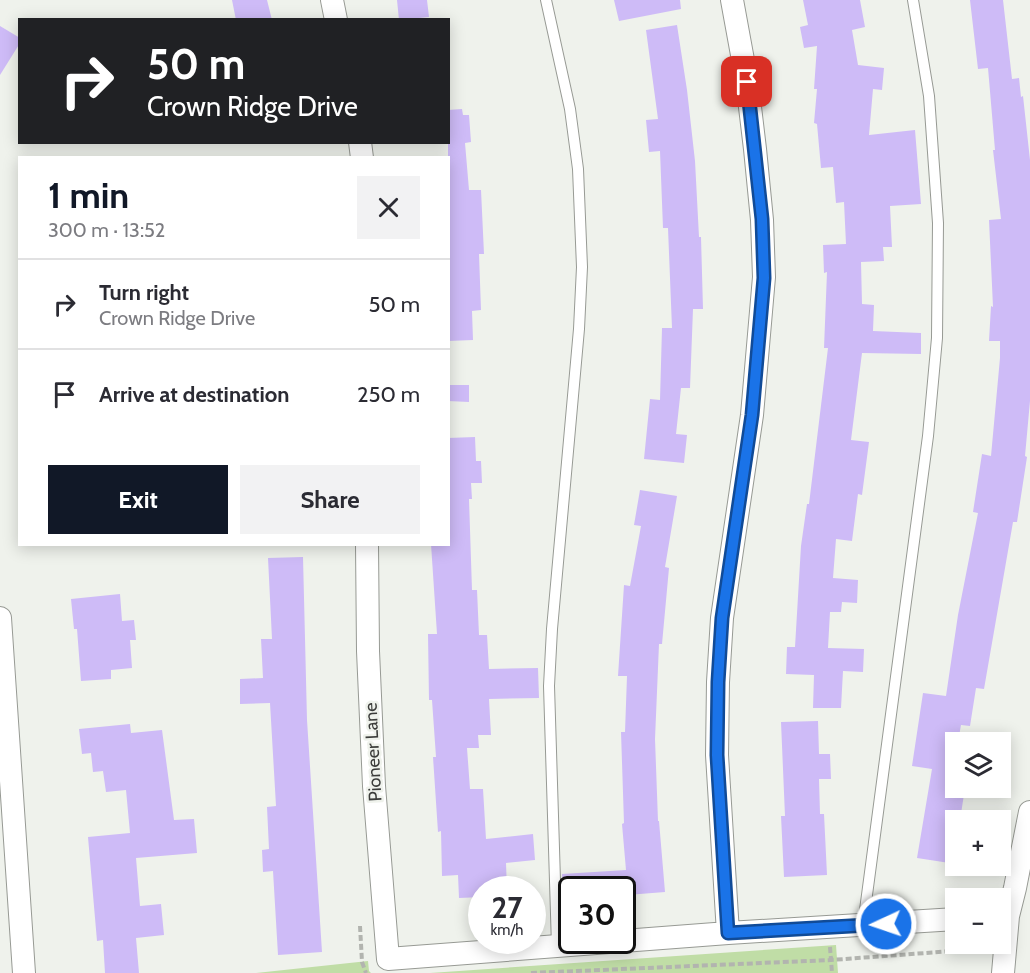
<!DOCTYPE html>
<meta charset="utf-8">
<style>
:root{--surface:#fff;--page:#f2f2f3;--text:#2b2b33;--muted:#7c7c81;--line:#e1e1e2;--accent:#111827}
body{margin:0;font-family:Cabin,sans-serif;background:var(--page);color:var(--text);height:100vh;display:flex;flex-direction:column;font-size:22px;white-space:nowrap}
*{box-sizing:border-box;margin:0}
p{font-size:20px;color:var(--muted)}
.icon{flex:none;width:33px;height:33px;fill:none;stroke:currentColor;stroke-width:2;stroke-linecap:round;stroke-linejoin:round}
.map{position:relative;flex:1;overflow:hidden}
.panel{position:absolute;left:18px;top:156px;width:432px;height:390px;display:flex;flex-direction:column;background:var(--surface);border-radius:0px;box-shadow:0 3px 15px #0003}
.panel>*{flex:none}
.hud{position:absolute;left:18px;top:18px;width:432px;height:126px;border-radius:0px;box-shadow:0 3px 15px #0003;background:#202124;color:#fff;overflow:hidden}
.controls{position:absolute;left:945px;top:732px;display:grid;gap:12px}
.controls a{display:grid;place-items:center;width:66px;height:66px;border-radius:0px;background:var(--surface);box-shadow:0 3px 15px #0003;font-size:30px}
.speed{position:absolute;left:468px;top:876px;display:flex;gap:12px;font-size:30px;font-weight:700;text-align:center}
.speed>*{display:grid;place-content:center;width:78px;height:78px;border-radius:50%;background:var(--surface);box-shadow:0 3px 15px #0003;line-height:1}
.speed small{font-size:15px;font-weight:400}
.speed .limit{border:3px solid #111;border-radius:9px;background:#fff;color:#111}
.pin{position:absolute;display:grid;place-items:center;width:51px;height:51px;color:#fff;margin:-26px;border-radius:12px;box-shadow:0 3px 9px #0006}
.me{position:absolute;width:66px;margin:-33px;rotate:267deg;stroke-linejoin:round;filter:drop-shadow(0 0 4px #0008)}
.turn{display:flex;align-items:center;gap:21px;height:126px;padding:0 30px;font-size:27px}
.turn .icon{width:78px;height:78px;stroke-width:2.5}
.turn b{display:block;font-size:42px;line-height:51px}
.round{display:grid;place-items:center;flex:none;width:63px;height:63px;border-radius:0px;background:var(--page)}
.head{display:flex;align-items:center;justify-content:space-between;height:102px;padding:0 30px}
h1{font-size:36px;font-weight:800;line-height:45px;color:var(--accent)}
.cta{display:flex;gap:12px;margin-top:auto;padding:12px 30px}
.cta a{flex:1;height:69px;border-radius:0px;background:var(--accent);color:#fff;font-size:24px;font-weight:800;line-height:69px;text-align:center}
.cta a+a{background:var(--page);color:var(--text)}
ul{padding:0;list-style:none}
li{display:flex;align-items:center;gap:18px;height:90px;padding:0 30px;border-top:2px solid var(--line)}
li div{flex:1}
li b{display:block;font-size:22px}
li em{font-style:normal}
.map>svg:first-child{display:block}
.green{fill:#c0dda6}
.building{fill:#cebbf7}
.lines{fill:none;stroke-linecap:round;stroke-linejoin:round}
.service-casing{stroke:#979a94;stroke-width:12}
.minor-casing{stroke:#979a94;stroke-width:24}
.path{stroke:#b2b4af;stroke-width:4;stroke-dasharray:6 3;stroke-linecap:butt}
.service{stroke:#fff;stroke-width:10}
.minor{stroke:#fff;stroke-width:22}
.route-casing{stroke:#114b97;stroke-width:15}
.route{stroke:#1a73e8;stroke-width:10}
.labels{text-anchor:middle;stroke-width:5;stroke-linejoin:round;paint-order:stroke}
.street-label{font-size:18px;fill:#3b3c3a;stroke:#eff2ec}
</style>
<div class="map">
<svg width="1030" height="973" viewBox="0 0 1030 973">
<rect width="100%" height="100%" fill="#eff2ec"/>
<!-- green -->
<path class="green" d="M 836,945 L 838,973 L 430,973 Z
M 368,961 L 369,971 L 371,973 L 256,973 Z"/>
<!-- building -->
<path class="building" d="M 232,0 L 267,0 L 272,20 L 236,20 Z
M 397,0 L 427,0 L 429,17 L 399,20 Z
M 614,0 L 680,0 L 681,9 L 619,21 Z
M 803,0 L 860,0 L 865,27 L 852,30 L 858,65 L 884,68 L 882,90 L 873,89 L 869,135 L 915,130 L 921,204 L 890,206 L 892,247 L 883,247 L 884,261 L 861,262 L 862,304 L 874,305 L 873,331 L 921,333 L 921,354 L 862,353 L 851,440 L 869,442 L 862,495 L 858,494 L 852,541 L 836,539 L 833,578 L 858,580 L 857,603 L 842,602 L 841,612 L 830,612 L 828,648 L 864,649 L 863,672 L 843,671 L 841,708 L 813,708 L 814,675 L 786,674 L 787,647 L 795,647 L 801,546 L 807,504 L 809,504 L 828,348 L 824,348 L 827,272 L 824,273 L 823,245 L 846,244 L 844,202 L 836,203 L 833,167 L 821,168 L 817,124 L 814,123 L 817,89 L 814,89 L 817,46 L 804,48 L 800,27 L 808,25 Z
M 970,0 L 1003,0 L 1012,79 L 1019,78 L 1021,97 L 1023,96 L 1030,160 L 1030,401 L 1025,456 L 1027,457 L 1017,522 L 1013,522 L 984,689 L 976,688 L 970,726 L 961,725 L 958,742 L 956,742 L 956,788 L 965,788 L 960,820 L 956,820 L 956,864 L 917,858 L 932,769 L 912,766 L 923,693 L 946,696 L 958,615 L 978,513 L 973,512 L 982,454 L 991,456 L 1000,358 L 1000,341 L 989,341 L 991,306 L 993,307 L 989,220 L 1001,219 L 993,150 L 995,150 L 988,68 L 978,69 Z
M 677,25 L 687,90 L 695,161 L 699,237 L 701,237 L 703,309 L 693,309 L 690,388 L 681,388 L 676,434 L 687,435 L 684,463 L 644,459 L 650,399 L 660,400 L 662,328 L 672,328 L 668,228 L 663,228 L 660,151 L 649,152 L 646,120 L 658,119 L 646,30 Z
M 0,26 L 20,38 L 20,43 L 0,75 Z
M 462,109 L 463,115 L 469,115 L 471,142 L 465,143 L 469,190 L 481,190 L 484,254 L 479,254 L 481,310 L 472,311 L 473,340 L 448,341 L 448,110 Z
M 448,385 L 469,385 L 469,402 L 448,401 Z
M 475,437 L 476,461 L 481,461 L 482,483 L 471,483 L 472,499 L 469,499 L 472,590 L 477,590 L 479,635 L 487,635 L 489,669 L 538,668 L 539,698 L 489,699 L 491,735 L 478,735 L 479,748 L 467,748 L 470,789 L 483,789 L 486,839 L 533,834 L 535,860 L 506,863 L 507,890 L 482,890 L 482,897 L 459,898 L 458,875 L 442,876 L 441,831 L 438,832 L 433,757 L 436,757 L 432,700 L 429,700 L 428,634 L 437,634 L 431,544 L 448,544 L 448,438 Z
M 640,490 L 677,496 L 665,567 L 669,568 L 662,644 L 659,644 L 655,739 L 658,821 L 659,821 L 665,892 L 627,895 L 627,890 L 563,890 L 562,874 L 626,870 L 622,824 L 624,823 L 621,732 L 625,732 L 627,676 L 618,676 L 624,585 L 630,586 L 641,526 L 634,525 Z
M 303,557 L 307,720 L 322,952 L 278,955 L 273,871 L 263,872 L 262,850 L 269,849 L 267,807 L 276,806 L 270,703 L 240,704 L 240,679 L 263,678 L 261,639 L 272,639 L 268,558 Z
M 120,594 L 122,621 L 134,620 L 136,640 L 130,640 L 132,668 L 111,670 L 111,679 L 81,681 L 77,629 L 74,629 L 71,599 Z
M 818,721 L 819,754 L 830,754 L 831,779 L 819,779 L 820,814 L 824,814 L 827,875 L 784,877 L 781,816 L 785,816 L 781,722 Z
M 130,724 L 131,733 L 162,730 L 174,820 L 194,819 L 197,853 L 136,858 L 140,906 L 161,904 L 164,935 L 136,938 L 139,973 L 105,973 L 103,940 L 97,941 L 88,837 L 130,833 L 126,790 L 106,792 L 103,771 L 93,772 L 91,753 L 82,754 L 79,729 Z"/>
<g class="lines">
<!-- service casing -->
<g class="service-casing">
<path id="service" d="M 546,0 L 570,109 L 578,169 L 582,267 L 579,329 L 552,629 L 549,686 L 557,946
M 863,925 L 928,436 L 937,338 L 938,223 L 929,96 L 913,0"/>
</g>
<!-- minor casing -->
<g class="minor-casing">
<path id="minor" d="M 332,0 L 336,20
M 360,142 L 362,158
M 367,544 L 368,651 L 374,786 L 388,959 L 728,933 L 956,919
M 0,618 L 24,973
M 728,933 L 717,755 L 718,682 L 722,618 L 752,415 L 764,277 L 762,220 L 755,149 L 747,82 L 732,0
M 1003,973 L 1008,916 L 1015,888 L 1030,812"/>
</g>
<!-- path -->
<path class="path" d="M 360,926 L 362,962 L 366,973
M 830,947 L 832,973
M 531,973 L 831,960 L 966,950"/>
<!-- service -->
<use href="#service" class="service"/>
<!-- minor -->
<use href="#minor" class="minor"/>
</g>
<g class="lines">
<!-- route casing -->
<g class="route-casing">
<path id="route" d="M 747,82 L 762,219 L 764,278 L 752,415 L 722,618 L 718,682 L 717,755 L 728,933 L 886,924"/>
</g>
<!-- route -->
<use href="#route" class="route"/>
</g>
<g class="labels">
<!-- street labels -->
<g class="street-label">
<text transform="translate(373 752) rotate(-93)" y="6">Pioneer Lane</text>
</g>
</g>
</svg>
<div class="controls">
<a><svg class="icon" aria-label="layers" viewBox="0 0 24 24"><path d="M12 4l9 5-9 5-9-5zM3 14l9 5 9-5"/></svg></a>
<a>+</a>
<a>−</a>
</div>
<div class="speed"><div>27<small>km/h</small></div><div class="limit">30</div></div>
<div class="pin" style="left:747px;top:82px;background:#d93025"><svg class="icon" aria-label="arrive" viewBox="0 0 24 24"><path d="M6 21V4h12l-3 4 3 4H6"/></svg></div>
<svg class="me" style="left:886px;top:924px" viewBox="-20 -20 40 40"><circle r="17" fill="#1a73e8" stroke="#fff" stroke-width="3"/><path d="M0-11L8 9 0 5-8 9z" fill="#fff"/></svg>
<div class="hud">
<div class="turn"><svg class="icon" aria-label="right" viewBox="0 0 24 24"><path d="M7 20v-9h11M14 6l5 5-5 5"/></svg><div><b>50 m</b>Crown Ridge Drive</div></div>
</div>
<section class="panel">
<div class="head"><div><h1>1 min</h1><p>300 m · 13:52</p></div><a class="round"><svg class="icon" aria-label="close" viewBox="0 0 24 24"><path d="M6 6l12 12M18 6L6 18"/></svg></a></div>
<ul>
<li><svg class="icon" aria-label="right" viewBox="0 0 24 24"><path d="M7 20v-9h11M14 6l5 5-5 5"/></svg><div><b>Turn right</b><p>Crown Ridge Drive</p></div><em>50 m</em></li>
<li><svg class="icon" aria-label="arrive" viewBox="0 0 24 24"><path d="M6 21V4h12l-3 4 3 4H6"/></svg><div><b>Arrive at destination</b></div><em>250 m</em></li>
</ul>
<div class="cta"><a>Exit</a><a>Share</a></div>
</section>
</div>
